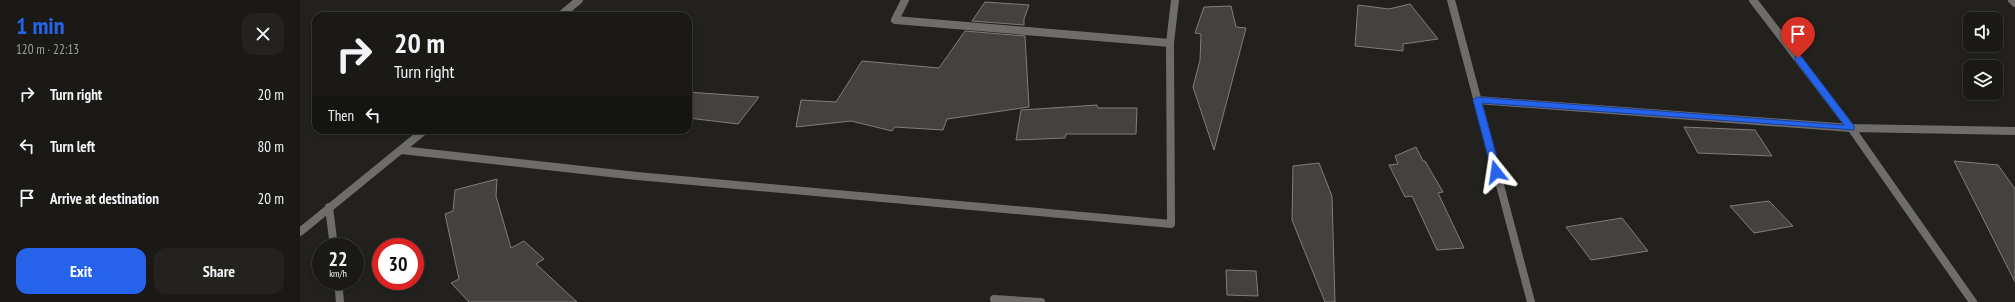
<!DOCTYPE html>
<meta charset="utf-8">
<style>
:root{--surface:#1a1916;--page:#23221f;--text:#f1f3f6;--muted:#9fa0a1;--line:#383835;--accent:#2563eb}
body{margin:0;font-family:"PT Sans Narrow",sans-serif;background:var(--page);color:var(--text);height:100vh;display:flex;flex-direction:column;font-size:15px;white-space:nowrap}
*{box-sizing:border-box;margin:0}
p{font-size:13px;color:var(--muted)}
.icon{flex:none;width:22px;height:22px;fill:none;stroke:currentColor;stroke-width:2;stroke-linecap:round;stroke-linejoin:round}
.map{position:relative;flex:1;overflow:hidden}
.side{display:flex;flex-direction:column;background:var(--surface);width:300px}
.side>*{flex:none}
.banner{position:absolute;left:12px;top:12px;width:380px;height:122px;border-radius:12px;box-shadow:0 2px 6px #0003,0 0 0 1px var(--line);background:#1a1916;color:var(--text);overflow:hidden}
.fabs{position:absolute;left:1663px;top:12px;display:grid;gap:8px}
.fabs a{display:grid;place-items:center;width:40px;height:40px;border-radius:8px;background:var(--surface);box-shadow:0 2px 6px #0003,0 0 0 1px var(--line);font-size:20px}
.speed{position:absolute;left:12px;top:238px;display:flex;gap:8px;font-size:20px;font-weight:700;text-align:center}
.speed>*{display:grid;place-content:center;width:52px;height:52px;border-radius:50%;background:var(--surface);box-shadow:0 2px 6px #0003,0 0 0 1px var(--line);line-height:1}
.speed small{font-size:10px;font-weight:400}
.speed .limit{border:6px solid #d22;background:#fff;color:#111}
.pin{position:absolute;display:grid;place-items:center;width:34px;height:34px;color:#fff;margin:-41px -17px;border-radius:50% 50% 50% 0;rotate:-45deg;box-shadow:0 0 4px #0007}
.pin .icon{rotate:45deg}
.me{position:absolute;width:44px;margin:-22px;rotate:345deg;stroke-linejoin:round;filter:drop-shadow(0 0 3px #0008)}
.turn{display:flex;align-items:center;gap:14px;height:84px;padding:0 16px;font-size:18px}
.turn .icon{width:52px;height:52px;stroke-width:2.5}
.turn b{display:block;font-size:28px;line-height:34px}
.then{display:flex;align-items:center;height:38px;padding:0 16px;background:#0003;gap:8px;font-size:15px}
.round{display:grid;place-items:center;flex:none;width:42px;height:42px;border-radius:12px;background:var(--page)}
.headline{display:flex;align-items:center;justify-content:space-between;height:68px;padding:0 16px}
h1{font-size:24px;font-weight:800;line-height:30px;color:var(--accent)}
.action{display:flex;gap:8px;margin-top:auto;padding:8px 16px}
.action a{flex:1;height:46px;border-radius:12px;background:var(--accent);color:#fff;font-size:16px;font-weight:800;line-height:46px;text-align:center}
.action a+a{background:var(--page);color:var(--text)}
ul{padding:0;list-style:none}
li{display:flex;align-items:center;gap:12px;height:52px;padding:0 16px}
li div{flex:1}
li b{display:block;font-size:15px}
li em{font-style:normal}
main{display:flex;flex:1;min-height:0}
.map>svg:first-child{display:block}
.building{fill:#444140;stroke:#807d7b}
.lines{fill:none;stroke-linecap:round;stroke-linejoin:round}
.street{stroke:#6e6d6c;stroke-width:8}
.route{fill:#2563eb;stroke:#184099}
</style>
<main>
<section class="side">
<div class="headline"><div><h1>1 min</h1><p>120 m · 22:13</p></div><a class="round"><svg class="icon" aria-label="close" viewBox="0 0 24 24"><path d="M6 6l12 12M18 6L6 18"/></svg></a></div>
<ul>
<li><svg class="icon" aria-label="right" viewBox="0 0 24 24"><path d="M7 20v-9h11M14 6l5 5-5 5"/></svg><div><b>Turn right</b></div><em>20 m</em></li>
<li><svg class="icon" aria-label="left" viewBox="0 0 24 24"><path d="M17 20v-9H6M10 6l-5 5 5 5"/></svg><div><b>Turn left</b></div><em>80 m</em></li>
<li><svg class="icon" aria-label="arrive" viewBox="0 0 24 24"><path d="M6 21V4h12l-3 4 3 4H6"/></svg><div><b>Arrive at destination</b></div><em>20 m</em></li>
</ul>
<div class="action"><a>Exit</a><a>Share</a></div>
</section>
<div class="map">
<svg width="1715" height="302" viewBox="0 0 1715 302">
<rect width="100%" height="100%" fill="#22211e"/>
<!-- building -->
<path class="building" d="M 685,2 L 729,5 L 724,19 L 724,25 L 672,21 Z
M 1110,4 L 1138,39 L 1103,44 L 1103,51 L 1055,46 L 1058,5 L 1089,9 Z
M 931,6 L 936,27 L 946,28 L 914,150 L 893,87 L 900,60 L 901,34 L 895,33 L 904,7 Z
M 665,31 L 725,36 L 729,107 L 647,119 L 643,130 L 595,127 L 592,131 L 551,121 L 496,127 L 501,100 L 536,102 L 562,61 L 639,68 Z
M 388,92 L 415,94 L 459,97 L 438,124 L 388,118 Z
M 797,105 L 798,108 L 837,108 L 836,134 L 766,134 L 765,138 L 716,140 L 721,110 Z
M 1384,127 L 1455,130 L 1472,156 L 1398,153 Z
M 1116,147 L 1123,161 L 1125,161 L 1143,192 L 1138,193 L 1164,248 L 1137,250 L 1112,196 L 1105,197 L 1089,165 L 1098,164 L 1095,156 Z
M 1654,161 L 1698,165 L 1715,189 L 1715,282 Z
M 1019,163 L 1032,196 L 1035,302 L 1025,302 L 992,220 L 993,166 Z
M 197,179 L 196,196 L 211,248 L 224,241 L 244,259 L 236,264 L 277,302 L 169,302 L 151,283 L 159,279 L 145,214 L 153,211 L 155,190 Z
M 1469,201 L 1493,226 L 1454,233 L 1430,206 Z
M 1322,218 L 1348,251 L 1291,260 L 1266,227 Z
M 926,270 L 956,271 L 958,296 L 927,295 Z"/>
<g class="lines">
<!-- street -->
<path class="street" d="M 605,0 L 595,20 L 870,43
M 1151,0 L 1231,302
M 1453,0 L 1551,128 L 1673,302
M 1712,0 L 1715,3
M 260,16 L 279,0
M 1177,100 L 1551,128 L 1715,131
M 101,150 L 337,176 L 871,224 L 870,43 L 875,0
M 29,207 L 34,247
M 0,232 L 125,130
M 38,281 L 40,302
M 694,299 L 741,302"/>
</g>
<!-- route -->
<path class="route" d="M 1495,56 L 1501,56 L 1554,126 L 1554,130 L 1182,103 L 1201,172 L 1196,175 L 1192,172 L 1173,100 L 1177,97 L 1544,125 L 1495,60 Z"/>
</svg>
<div class="fabs">
<a><svg class="icon" aria-label="sound" viewBox="0 0 24 24"><path d="M4 9h4l5-4v14l-5-4H4zM17 9q2 3 0 6"/></svg></a>
<a><svg class="icon" aria-label="layers" viewBox="0 0 24 24"><path d="M12 4l9 5-9 5-9-5zM3 14l9 5 9-5"/></svg></a>
</div>
<div class="speed"><div>22<small>km/h</small></div><div class="limit">30</div></div>
<div class="pin" style="left:1498px;top:58px;background:#d93025"><svg class="icon" aria-label="arrive" viewBox="0 0 24 24"><path d="M6 21V4h12l-3 4 3 4H6"/></svg></div>
<svg class="me" style="left:1196px;top:172px" viewBox="-20 -20 40 40"><path d="M0-17L14 15 0 8-14 15z" fill="#2563eb" stroke="#fff" stroke-width="4"/></svg>
<div class="banner">
<div class="turn"><svg class="icon" aria-label="right" viewBox="0 0 24 24"><path d="M7 20v-9h11M14 6l5 5-5 5"/></svg><div><b>20 m</b>Turn right</div></div>
<div class="then">Then<svg class="icon" aria-label="left" viewBox="0 0 24 24"><path d="M17 20v-9H6M10 6l-5 5 5 5"/></svg></div>
</div>
</div>
</main>
